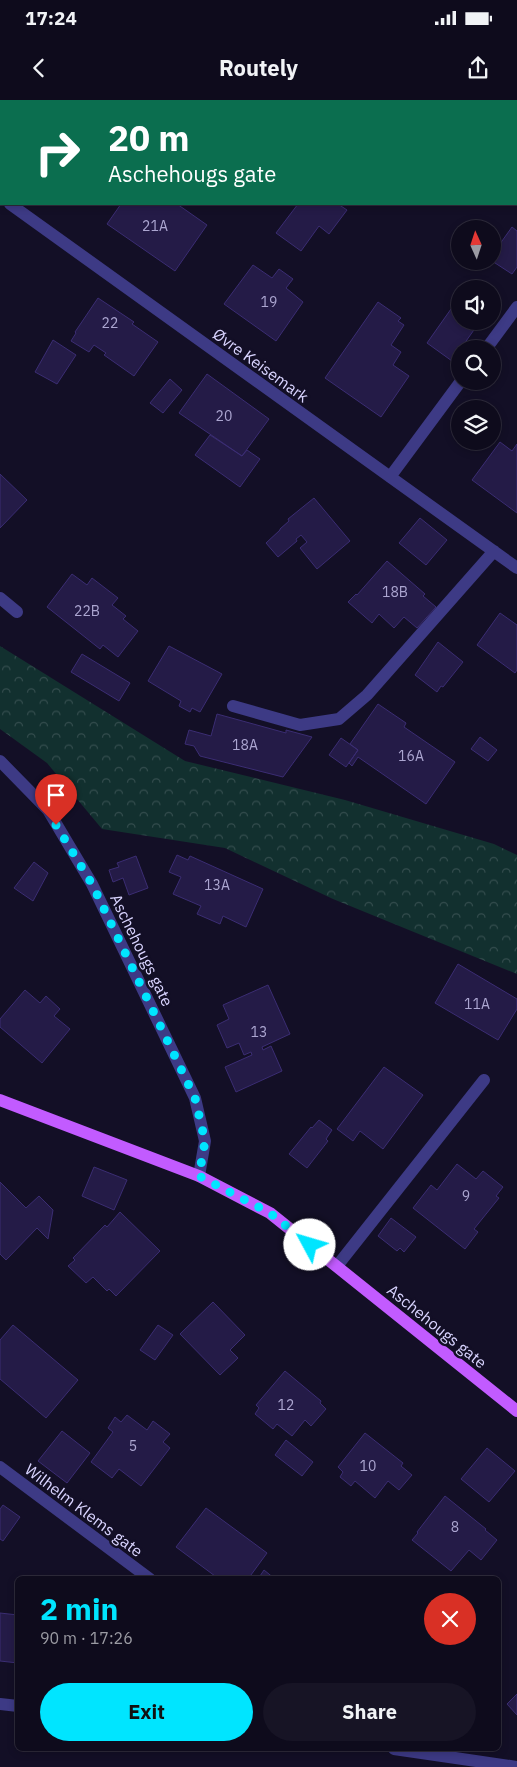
<!DOCTYPE html>
<meta charset="utf-8">
<style>
:root{--surface:#0e0b1c;--page:#171425;--text:#f1f3f6;--muted:#9b9ba3;--line:#2e2b3b;--accent:#00e5ff}
body{margin:0;font-family:"IBM Plex Sans",sans-serif;background:var(--page);color:var(--text);height:100vh;display:flex;flex-direction:column;font-size:19px;white-space:nowrap}
*{box-sizing:border-box;margin:0}
p{font-size:16px;color:var(--muted)}
.icon{flex:none;width:28px;height:28px;fill:none;stroke:currentColor;stroke-width:2;stroke-linecap:round;stroke-linejoin:round}
.map{position:relative;flex:1;overflow:hidden}
.details{position:absolute;left:15px;top:1476px;width:486px;height:175px;display:flex;flex-direction:column;background:var(--surface);border-radius:8px;box-shadow:0 2px 8px #0003,0 0 0 1px var(--line)}
.details>*{flex:none}
.hud{position:absolute;left:0px;top:0px;width:518px;height:105px;box-shadow:0 2px 8px #0003,0 0 0 1px var(--line);background:#0b6e4f;color:#fff;overflow:hidden}
.needle{width:32px;rotate:357deg}
.buttons{position:absolute;left:451px;top:120px;display:grid;gap:10px}
.buttons a{display:grid;place-items:center;width:50px;height:50px;border-radius:50%;background:var(--surface);box-shadow:0 2px 8px #0003,0 0 0 1px var(--line);font-size:25px}
.pin{position:absolute;display:grid;place-items:center;width:42px;height:42px;color:#fff;margin:-51px -21px;border-radius:50% 50% 50% 0;rotate:-45deg;box-shadow:0 0 5px #0007}
.pin .icon{rotate:45deg}
.me{position:absolute;width:55px;margin:-28px;rotate:309deg;stroke-linejoin:round;filter:drop-shadow(0 0 4px #0008)}
.turn{display:flex;align-items:center;gap:18px;height:105px;padding:0 25px;font-size:22px}
.turn .icon{width:65px;height:65px;stroke-width:2.5}
.turn b{display:block;font-size:35px;line-height:42px}
.round{display:grid;place-items:center;flex:none;width:52px;height:52px;border-radius:26px;background:var(--page)}
.head{display:flex;align-items:center;justify-content:space-between;height:85px;padding:0 25px}
h1{font-size:30px;font-weight:800;line-height:38px;color:var(--accent)}
.cta{display:flex;gap:10px;margin-top:auto;padding:10px 25px}
.cta a{flex:1;height:58px;border-radius:30px;background:var(--accent);color:#111;font-size:20px;font-weight:800;line-height:58px;text-align:center}
.cta a+a{background:var(--page);color:var(--text)}
.status{display:flex;justify-content:space-between;align-items:center;height:35px;padding:0 25px;background:var(--surface);direction:ltr}
.status svg{height:14px;fill:currentColor}
header{display:flex;justify-content:space-between;align-items:center;height:65px;padding:0 25px;background:var(--surface);font-size:22px;font-weight:800}
.map>svg:first-child{display:block}
.forest{fill:url(#forest-crowns)}
.building{fill:#241b47;stroke:#3b2d73}
.lines{fill:none;stroke-linecap:round;stroke-linejoin:round}
.minor{stroke:#3d3a85;stroke-width:12}
.major{stroke:#c25bff;stroke-width:12}
.route{stroke:#00e5ff;stroke-width:9;stroke-dasharray:0 16.2}
.labels{text-anchor:middle;stroke-width:5;stroke-linejoin:round;paint-order:stroke}
.number-label{font-size:14px;fill:#aca6d1}
.street-label{font-size:16px;fill:#d9d4ff;stroke:#130f26}
</style>
<div class="status"><b>17:24</b><svg viewBox="0 0 49 12"><path d="M0 12V9h3v3zM5 12V6h3v6zM10 12V3h3v9zM15 12V0h3v12zM26 1h20v11H26zM47 4h2v5h-2z"/></svg></div>
<header><svg class="icon" aria-label="back" viewBox="0 0 24 24"><path d="M15 5l-7 7 7 7"/></svg>Routely<svg class="icon" aria-label="share" viewBox="0 0 24 24"><path d="M12 15V3M7 8l5-5 5 5M5 13v7h14v-7"/></svg></header>
<div class="map">
<svg width="517" height="1667" viewBox="0 0 517 1667">
<defs>
<pattern id="forest-crowns" width="20" height="18" patternUnits="userSpaceOnUse" patternTransform="scale(1.25)"><rect width="20" height="18" fill="#12302f"/><path d="M2 6a3 3 0 1 1 6 0M12 15a3 3 0 1 1 6 0" fill="none" stroke="#344d4e"/></pattern>
</defs>
<rect width="100%" height="100%" fill="#130f26"/>
<!-- forest -->
<path class="forest" d="M 0,546 L 185,661 L 345,700 L 494,744 L 517,755 L 517,874 L 333,799 L 225,748 L 102,729 L 47,663 L 0,629 Z"/>
<!-- building -->
<path class="building" d="M 373,0 L 454,0 L 372,1 Z
M 121,104 L 177,104 L 207,125 L 175,171 L 107,124 Z
M 298,104 L 338,104 L 347,110 L 329,134 L 319,126 L 301,151 L 276,133 Z
M 512,127 L 517,131 L 517,167 L 512,174 L 492,161 L 492,155 Z
M 253,165 L 272,178 L 279,169 L 293,179 L 286,188 L 303,202 L 276,241 L 224,204 Z
M 98,198 L 134,222 L 132,224 L 158,242 L 134,276 L 104,255 L 106,253 L 94,245 L 89,252 L 71,241 L 76,233 L 75,232 Z
M 378,202 L 401,218 L 398,221 L 404,225 L 391,245 L 401,252 L 393,265 L 409,276 L 381,317 L 325,278 Z
M 451,209 L 460,215 L 460,221 L 468,221 L 476,227 L 452,261 L 427,243 Z
M 53,240 L 76,255 L 57,284 L 35,272 Z
M 207,274 L 269,319 L 242,356 L 179,313 Z
M 170,279 L 182,290 L 163,313 L 150,303 Z
M 210,335 L 242,356 L 247,350 L 260,359 L 240,387 L 195,355 Z
M 500,342 L 512,351 L 517,344 L 517,413 L 472,380 Z
M 0,374 L 27,400 L 0,428 Z
M 314,398 L 350,441 L 317,469 L 300,448 L 307,442 L 301,435 L 296,439 L 297,441 L 278,457 L 266,443 L 280,430 L 280,429 L 289,421 L 288,419 Z
M 420,418 L 447,440 L 426,465 L 399,443 Z
M 387,461 L 425,494 L 423,496 L 436,507 L 417,528 L 404,517 L 394,528 L 379,514 L 372,523 L 348,502 L 356,494 L 357,495 Z
M 72,474 L 87,485 L 92,478 L 118,498 L 112,505 L 126,516 L 123,519 L 138,531 L 118,557 L 103,545 L 100,549 L 47,507 Z
M 500,513 L 517,525 L 517,570 L 515,573 L 477,545 Z
M 438,542 L 463,562 L 443,587 L 441,586 L 437,592 L 415,575 Z
M 169,546 L 222,574 L 200,612 L 192,608 L 190,612 L 179,606 L 181,601 L 148,581 Z
M 82,554 L 130,583 L 119,601 L 71,572 Z
M 378,604 L 406,623 L 404,627 L 455,662 L 426,704 L 358,657 L 352,666 L 349,663 L 358,650 L 350,644 Z
M 217,614 L 286,633 L 286,630 L 312,637 L 283,677 L 200,656 L 194,646 L 185,644 L 189,630 L 211,636 Z
M 480,637 L 497,650 L 488,661 L 471,649 Z
M 341,638 L 358,650 L 346,667 L 329,655 Z
M 177,755 L 188,760 L 190,756 L 263,789 L 246,827 L 223,816 L 220,824 L 197,814 L 201,806 L 173,794 L 181,777 L 169,772 Z
M 136,756 L 148,788 L 129,795 L 123,778 L 113,782 L 109,770 L 119,767 L 117,763 Z
M 34,762 L 48,773 L 33,801 L 14,788 Z
M 458,864 L 517,899 L 517,909 L 498,940 L 435,903 Z
M 268,885 L 290,934 L 262,947 L 263,950 L 271,946 L 282,971 L 236,992 L 225,967 L 252,955 L 251,952 L 244,955 L 239,943 L 227,948 L 217,925 L 229,919 L 223,905 Z
M 25,890 L 40,903 L 46,896 L 60,909 L 54,916 L 70,929 L 42,963 L 0,927 L 0,919 Z
M 384,967 L 423,995 L 383,1049 L 360,1031 L 353,1041 L 337,1029 Z
M 319,1020 L 332,1030 L 326,1039 L 328,1041 L 307,1068 L 289,1054 L 311,1027 L 312,1028 Z
M 457,1064 L 476,1079 L 483,1071 L 503,1087 L 496,1096 L 499,1098 L 474,1129 L 478,1132 L 465,1149 L 413,1108 L 431,1085 L 437,1090 Z
M 94,1067 L 127,1080 L 114,1110 L 82,1096 Z
M 0,1082 L 26,1108 L 39,1096 L 53,1110 L 48,1139 L 37,1128 L 6,1160 L 0,1154 Z
M 120,1112 L 160,1151 L 116,1196 L 109,1189 L 107,1191 L 93,1177 L 86,1183 L 68,1166 L 75,1160 L 73,1158 L 105,1125 L 107,1127 Z
M 391,1118 L 416,1137 L 404,1152 L 400,1148 L 397,1151 L 378,1136 Z
M 213,1202 L 245,1235 L 230,1250 L 238,1258 L 220,1275 L 180,1234 Z
M 13,1225 L 78,1280 L 46,1318 L 0,1279 L 0,1240 Z
M 158,1225 L 173,1235 L 155,1260 L 140,1250 Z
M 285,1271 L 321,1301 L 320,1303 L 326,1309 L 311,1326 L 305,1320 L 292,1336 L 277,1324 L 273,1329 L 255,1314 L 259,1308 L 256,1305 Z
M 127,1315 L 147,1330 L 153,1321 L 170,1334 L 163,1342 L 170,1348 L 141,1386 L 119,1369 L 112,1378 L 91,1362 L 113,1332 L 108,1328 L 115,1317 L 121,1322 Z
M 62,1331 L 90,1353 L 67,1383 L 38,1361 Z
M 365,1333 L 403,1363 L 401,1366 L 412,1375 L 399,1390 L 388,1381 L 375,1398 L 355,1381 L 351,1386 L 340,1377 L 343,1372 L 338,1367 Z
M 286,1340 L 313,1362 L 302,1376 L 275,1355 Z
M 487,1348 L 515,1371 L 489,1402 L 461,1379 Z
M 445,1396 L 486,1429 L 485,1430 L 497,1440 L 481,1460 L 469,1450 L 451,1471 L 412,1440 L 418,1433 L 417,1432 Z
M 3,1405 L 20,1417 L 3,1441 L 0,1439 L 0,1409 Z
M 206,1408 L 267,1453 L 248,1479 L 219,1479 L 176,1447 Z
M 264,1470 L 275,1479 L 258,1479 Z
M 0,1513 L 18,1515 L 18,1563 L 0,1561 Z
M 517,1594 L 517,1615 L 507,1604 Z"/>
<g class="lines">
<!-- minor -->
<path class="minor" d="M 0,97 L 1,98
M 10,104 L 517,468
M 486,249 L 517,207
M 390,377 L 461,281
M 0,498 L 17,512
M 233,606 L 300,625 L 339,619 L 367,595 L 494,451
M 0,661 L 48,710 L 92,784 L 195,998 L 205,1041 L 199,1076
M 337,1166 L 484,980
M 0,1367 L 150,1479
M 0,1604 L 18,1606
M 394,1649 L 517,1667"/>
<!-- major -->
<path class="major" d="M 0,1000 L 199,1076 L 270,1113 L 517,1311"/>
</g>
<g class="lines">
<!-- route -->
<path class="route" d="M 56,725 L 92,784 L 195,998 L 205,1041 L 199,1076 L 270,1113 L 310,1145"/>
</g>
<g class="labels">
<!-- number labels -->
<g class="number-label">
<text x="155" y="131">21A</text>
<text x="269" y="207">19</text>
<text x="110" y="228">22</text>
<text x="224" y="321">20</text>
<text x="395" y="497">18B</text>
<text x="87" y="516">22B</text>
<text x="245" y="650">18A</text>
<text x="411" y="661">16A</text>
<text x="217" y="790">13A</text>
<text x="477" y="909">11A</text>
<text x="259" y="937">13</text>
<text x="466" y="1101">9</text>
<text x="286" y="1310">12</text>
<text x="133" y="1351">5</text>
<text x="368" y="1371">10</text>
<text x="455" y="1432">8</text>
</g>
<!-- street labels -->
<g class="street-label">
<text transform="translate(261 265) rotate(36)" y="6">Øvre Keisemark</text>
<text transform="translate(142 850) rotate(64)" y="6">Aschehougs gate</text>
<text transform="translate(437 1226) rotate(39)" y="6">Aschehougs gate</text>
<text transform="translate(84 1410) rotate(37)" y="6">Wilhelm Klems gate</text>
</g>
</g>
</svg>
<div class="buttons">
<a><svg class="needle" viewBox="-14 -14 28 28"><path d="M0-13l5 13h-10z" fill="#e53935"/><path d="M0 13l5-13h-10z" fill="#9b9ba3"/></svg></a>
<a><svg class="icon" aria-label="sound" viewBox="0 0 24 24"><path d="M4 9h4l5-4v14l-5-4H4zM17 9q2 3 0 6"/></svg></a>
<a><svg class="icon" aria-label="search" viewBox="0 0 24 24"><circle cx="10" cy="10" r="6"/><path d="M15 15l6 6"/></svg></a>
<a><svg class="icon" aria-label="layers" viewBox="0 0 24 24"><path d="M12 4l9 5-9 5-9-5zM3 14l9 5 9-5"/></svg></a>
</div>
<div class="pin" style="left:56px;top:725px;background:#d93025"><svg class="icon" aria-label="arrive" viewBox="0 0 24 24"><path d="M6 21V4h12l-3 4 3 4H6"/></svg></div>
<svg class="me" style="left:310px;top:1145px" viewBox="-20 -20 40 40"><circle r="19" fill="#fff"/><path d="M0-13L10 11 0 6-10 11z" fill="#00e5ff"/></svg>
<div class="hud">
<div class="turn"><svg class="icon" aria-label="right" viewBox="0 0 24 24"><path d="M7 20v-9h11M14 6l5 5-5 5"/></svg><div><b>20 m</b>Aschehougs gate</div></div>
</div>
<section class="details">
<div class="head"><div><h1>2 min</h1><p>90 m · 17:26</p></div><a class="round" style="background:#d93025;color:#fff"><svg class="icon" aria-label="close" viewBox="0 0 24 24"><path d="M6 6l12 12M18 6L6 18"/></svg></a></div>
<div class="cta"><a>Exit</a><a>Share</a></div>
</section>
</div>
